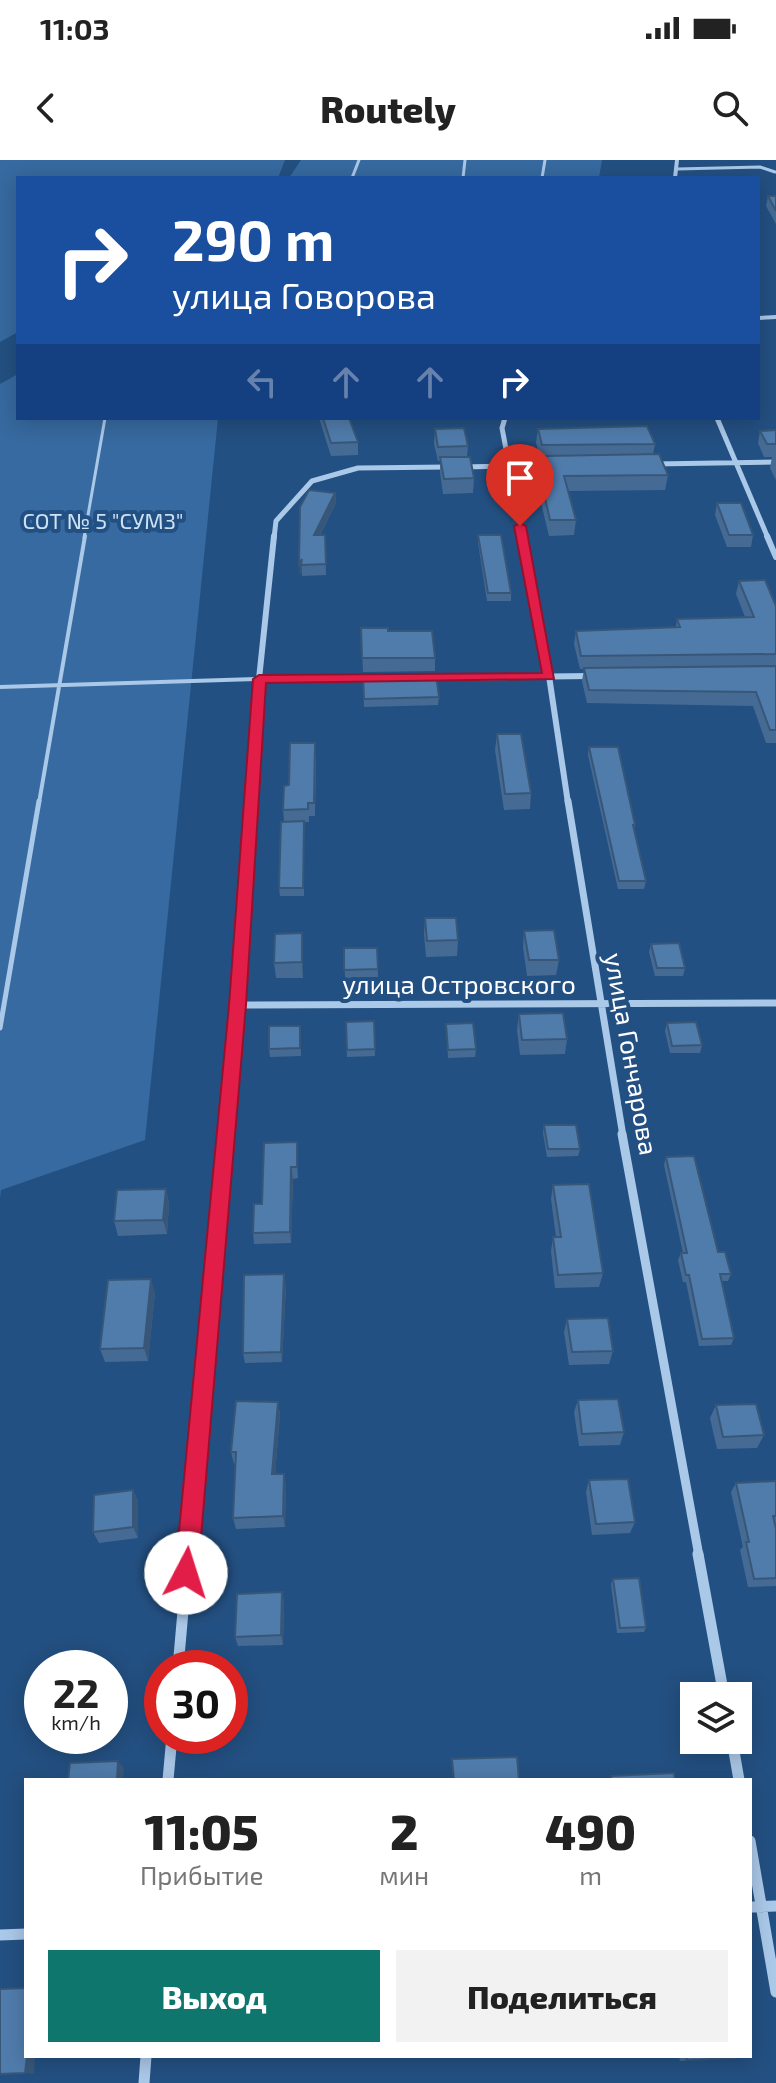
<!DOCTYPE html>
<html lang="ru">
<meta charset="utf-8">
<style>
:root{--surface:#fff;--page:#f2f2f2;--text:#222;--muted:#767676;--accent:#0f766e}
body{margin:0;font-family:"Exo 2",sans-serif;background:var(--page);color:var(--text);height:100vh;display:flex;flex-direction:column;font-size:30px;white-space:nowrap}
*{box-sizing:border-box;margin:0}
p{font-size:26px;color:var(--muted)}
.icon{flex:none;width:44px;height:44px;fill:none;stroke:currentColor;stroke-width:2;stroke-linecap:round;stroke-linejoin:round}
.map{position:relative;flex:1;overflow:hidden}
.details{position:absolute;left:24px;top:1618px;width:728px;height:280px;display:flex;flex-direction:column;background:var(--surface);border-radius:0px;box-shadow:0 4px 20px #0003}
.details>*{flex:none}
.guide{position:absolute;left:16px;top:16px;width:744px;height:244px;border-radius:0px;box-shadow:0 4px 20px #0003;background:#1a4fa0;color:#fff;overflow:hidden}
.controls{position:absolute;left:680px;top:1522px;display:grid;gap:16px}
.controls a{display:grid;place-items:center;width:72px;height:72px;border-radius:0px;background:var(--surface);box-shadow:0 4px 20px #0003;font-size:40px}
.speed{position:absolute;left:24px;top:1490px;display:flex;gap:16px;font-size:40px;font-weight:700;text-align:center}
.speed>*{display:grid;place-content:center;width:104px;height:104px;border-radius:50%;background:var(--surface);box-shadow:0 4px 20px #0003;line-height:1}
.speed small{font-size:20px;font-weight:400}
.speed .limit{border:12px solid #d22;background:#fff;color:#111}
.pin{position:absolute;display:grid;place-items:center;width:68px;height:68px;color:#fff;margin:-82px -34px;border-radius:50% 50% 50% 0;rotate:-45deg;box-shadow:0 0 8px #0007}
.pin .icon{rotate:45deg}
.me{position:absolute;width:88px;margin:-44px;rotate:5deg;stroke-linejoin:round;filter:drop-shadow(0 0 6px #0008)}
.turn{display:flex;align-items:center;gap:28px;height:168px;padding:0 24px;font-size:36px}
.turn .icon{width:104px;height:104px;stroke-width:2.5}
.turn b{display:block;font-size:56px;line-height:68px}
.lanes{display:flex;align-items:center;height:76px;padding:0 24px;background:#0003;justify-content:center;gap:40px;direction:ltr}
.lanes .off{opacity:.35}
.eta{display:flex;justify-content:space-evenly;align-items:center;height:136px;text-align:center}
.eta b{font-size:48px;font-weight:800;line-height:56px}
.button{display:flex;gap:16px;margin-top:auto;padding:16px 24px}
.button a{flex:1;height:92px;border-radius:0px;background:var(--accent);color:#fff;font-size:32px;font-weight:800;line-height:92px;text-align:center}
.button a+a{background:var(--page);color:var(--text)}
.status{display:flex;justify-content:space-between;align-items:center;height:56px;padding:0 40px;background:var(--surface);direction:ltr}
.status svg{height:22px;fill:currentColor}
header{display:flex;justify-content:space-between;align-items:center;height:104px;padding:0 24px;background:var(--surface);font-size:36px;font-weight:800}
.map>svg:first-child{display:block}
.green{fill:#376aa0}
.lines{fill:none;stroke-linecap:round;stroke-linejoin:round}
.lane-far2{stroke:#aac8e8;stroke-width:3}
.lane-far1{stroke:#aac8e8;stroke-width:4}
.lane{stroke:#aac8e8;stroke-width:5}
.street-far5{stroke:#aac8e8;stroke-width:4}
.street-far4{stroke:#aac8e8;stroke-width:5}
.street-far3{stroke:#aac8e8;stroke-width:6}
.street-far2{stroke:#aac8e8;stroke-width:7}
.street-far1{stroke:#aac8e8;stroke-width:9}
.street{stroke:#aac8e8;stroke-width:11}
.wall{fill:#456b94}
.shaded-wall{fill:#385778}
.building{fill:#507cac;stroke:#385778;stroke-width:2}
.route{fill:#e11d48;stroke:#92132f;stroke-width:2}
.labels{text-anchor:middle;stroke-width:8;stroke-linejoin:round;paint-order:stroke}
.far-park-label{font-size:22px;fill:#cee2f6;stroke:#235082}
.street-label{font-size:26px;fill:#fff;stroke:#235082}
</style>
<div class="status"><b>11:03</b><svg viewBox="0 0 49 12"><path d="M0 12V9h3v3zM5 12V6h3v6zM10 12V3h3v9zM15 12V0h3v12zM26 1h20v11H26zM47 4h2v5h-2z"/></svg></div>
<header><svg class="icon" aria-label="back" viewBox="0 0 24 24"><path d="M15 5l-7 7 7 7"/></svg>Routely<svg class="icon" aria-label="search" viewBox="0 0 24 24"><circle cx="10" cy="10" r="6"/><path d="M15 15l6 6"/></svg></header>
<div class="map">
<svg width="776" height="1923" viewBox="0 0 776 1923">
<rect width="100%" height="100%" fill="#235082"/>
<!-- green -->
<path class="green" d="M 0,0 L 285,0 L 278,18 L 18,18 L 18,172 L 0,182 Z
M 301,0 L 602,0 L 599,18 L 289,18 Z
M 18,214 L 18,258 L 218,258 L 145,980 L 1,1030 L 0,1038 L 0,224 Z"/>
<g class="lines">
<!-- lane-far2 -->
<path class="lane-far2" d="M 677,9 L 760,7 L 775,12
M 352,18 L 359,0
M 463,18 L 465,0
M 542,18 L 545,0
M 84,378 L 105,258"/>
<!-- lane-far1 -->
<path class="lane-far1" d="M 0,527 L 259,519
M 39,643 L 85,376"/>
<!-- lane -->
<path class="lane" d="M 0,868 L 39,641"/>
<!-- street-far5 -->
<path class="street-far5" d="M 675,18 L 677,0
M 758,158 L 776,157"/>
<!-- street-far4 -->
<path class="street-far4" d="M 505,258 L 502,268 L 523,378
M 717,258 L 768,378
M 654,304 L 776,302
M 462,307 L 556,305
M 274,378 L 276,361 L 312,321 L 358,308 L 448,307"/>
<!-- street-far3 -->
<path class="street-far3" d="M 522,376 L 549,516 L 568,643
M 767,376 L 776,397
M 428,518 L 590,516
M 259,519 L 370,518
M 251,643 L 259,519 L 274,376"/>
<!-- street-far2 -->
<path class="street-far2" d="M 568,641 L 623,976
M 237,845 L 776,843
M 225,976 L 251,641"/>
<!-- street-far1 -->
<path class="street-far1" d="M 622,974 L 699,1396
M 188,1396 L 226,974"/>
<!-- street -->
<path class="street" d="M 698,1394 L 724,1536
M 178,1508 L 188,1394
M 732,1580 L 739,1620
M 168,1620 L 172,1576
M 750,1681 L 776,1832
M 750,1747 L 776,1746
M 0,1775 L 26,1774
M 144,1923 L 146,1896"/>
</g>
<!-- wall -->
<path class="wall" d="M 768,36 L 776,36 L 776,64 L 766,46 Z
M 319,258 L 349,258 L 358,282 L 358,295 L 331,296 Z
M 435,269 L 468,286 L 467,297 L 474,318 L 473,333 L 443,334 L 440,312 L 440,301 L 438,301 L 434,284 Z
M 538,269 L 655,284 L 653,294 L 668,315 L 665,330 L 568,331 L 576,360 L 574,375 L 549,376 L 536,322 L 538,307 L 545,307 L 545,300 L 541,300 L 536,283 Z
M 776,270 L 776,320 L 770,308 L 772,297 L 764,297 L 758,283 L 760,271 Z
M 309,330 L 335,333 L 336,343 L 320,375 L 325,375 L 326,415 L 302,416 L 302,411 L 300,415 Z
M 717,343 L 753,375 L 751,387 L 727,387 L 715,355 Z
M 478,375 L 511,433 L 511,441 L 487,441 L 478,383 Z
M 739,421 L 776,446 L 776,583 L 766,583 L 753,546 L 587,543 L 582,521 L 584,509 L 580,509 L 574,484 L 576,471 L 676,467 L 677,459 L 745,457 L 736,434 Z
M 361,468 L 388,471 L 435,498 L 435,511 L 363,512 Z
M 363,516 L 439,537 L 438,545 L 364,547 Z
M 497,574 L 531,633 L 530,649 L 504,650 L 495,590 Z
M 589,587 L 635,665 L 634,671 L 646,721 L 644,729 L 618,729 L 588,595 Z
M 316,596 L 315,656 L 309,656 L 309,662 L 304,662 L 304,736 L 280,736 L 279,728 L 284,661 L 283,650 L 289,625 Z
M 425,758 L 458,780 L 457,796 L 426,797 L 424,774 Z
M 524,771 L 559,800 L 556,815 L 527,816 L 523,787 Z
M 302,773 L 303,818 L 276,818 L 274,803 Z
M 651,784 L 685,808 L 683,816 L 655,816 L 649,792 Z
M 344,788 L 377,788 L 378,817 L 345,818 Z
M 519,854 L 567,879 L 565,894 L 520,895 L 517,870 Z
M 374,861 L 375,896 L 347,897 L 346,862 Z
M 667,863 L 702,885 L 700,893 L 670,893 L 665,871 Z
M 446,864 L 476,889 L 475,897 L 448,898 Z
M 300,866 L 301,896 L 270,897 L 269,889 Z
M 544,965 L 580,989 L 578,996 L 547,997 L 543,973 Z
M 298,993 L 298,1018 L 293,1019 L 291,1083 L 254,1084 L 253,1073 L 262,1044 Z
M 666,997 L 731,1114 L 728,1121 L 721,1121 L 734,1178 L 731,1185 L 699,1186 L 686,1122 L 683,1122 L 678,1100 L 681,1093 L 683,1093 L 664,1005 Z
M 553,1025 L 603,1113 L 599,1127 L 555,1128 L 551,1091 L 553,1077 L 556,1077 L 551,1039 Z
M 166,1029 L 169,1044 L 167,1074 L 118,1076 L 114,1061 Z
M 286,1125 L 282,1202 L 245,1203 L 243,1193 Z
M 155,1133 L 148,1201 L 105,1202 L 100,1189 Z
M 567,1159 L 613,1191 L 609,1204 L 569,1205 L 564,1172 Z
M 578,1240 L 624,1272 L 620,1285 L 579,1286 L 574,1252 Z
M 278,1242 L 280,1255 L 275,1314 L 284,1314 L 286,1326 L 285,1367 L 236,1369 L 233,1358 L 236,1304 L 234,1304 L 231,1292 Z
M 716,1245 L 764,1275 L 757,1288 L 717,1289 L 710,1258 Z
M 589,1320 L 635,1362 L 630,1373 L 592,1375 L 586,1332 Z
M 776,1321 L 776,1426 L 748,1427 L 740,1390 L 743,1387 L 731,1332 L 736,1323 Z
M 133,1330 L 138,1341 L 138,1378 L 99,1383 L 93,1372 Z
M 613,1419 L 646,1467 L 644,1472 L 617,1473 L 611,1424 Z
M 282,1432 L 284,1442 L 283,1485 L 238,1486 L 235,1477 Z
M 679,1896 L 734,1896 L 734,1898 L 680,1901 Z"/>
<!-- shaded-wall -->
<path class="shaded-wall" d="M 335,333 L 336,343 L 314,386 L 314,375 Z
M 302,399 L 302,411 L 300,415 L 299,404 Z
M 302,773 L 303,789 L 303,818 L 302,802 Z
M 297,982 L 298,993 L 298,1018 L 297,1007 Z
M 291,1007 L 293,1019 L 291,1083 L 290,1072 Z
M 166,1029 L 169,1044 L 167,1074 L 163,1060 Z
M 284,1114 L 286,1125 L 282,1202 L 281,1192 Z
M 151,1119 L 155,1133 L 148,1201 L 144,1188 Z
M 278,1242 L 280,1255 L 274,1326 L 272,1314 Z
M 284,1314 L 286,1326 L 285,1367 L 283,1356 Z
M 133,1330 L 138,1341 L 138,1378 L 133,1367 Z
M 282,1432 L 284,1442 L 283,1485 L 281,1475 Z
M 118,1601 L 124,1608 L 123,1620 L 117,1620 Z
M 27,1896 L 35,1896 L 34,1914 L 25,1913 Z"/>
<!-- building -->
<path class="building" d="M 768,36 L 776,36 L 776,51 Z
M 323,258 L 349,258 L 358,282 L 331,283 Z
M 647,266 L 655,284 L 542,285 L 538,269 Z
M 464,268 L 468,286 L 438,287 L 435,269 Z
M 776,270 L 776,284 L 767,284 L 760,271 Z
M 659,294 L 668,315 L 564,316 L 576,360 L 550,360 L 538,307 L 549,307 L 546,296 Z
M 440,297 L 470,297 L 474,318 L 444,319 Z
M 309,330 L 335,333 L 314,375 L 325,375 L 326,404 L 301,405 L 302,399 L 299,404 L 300,347 Z
M 717,343 L 741,343 L 753,375 L 729,375 Z
M 478,375 L 501,375 L 511,433 L 488,433 Z
M 765,420 L 776,446 L 776,494 L 581,496 L 576,471 L 680,467 L 677,459 L 754,457 L 739,421 Z
M 361,468 L 388,468 L 388,471 L 432,471 L 435,498 L 362,498 Z
M 776,506 L 776,570 L 770,570 L 756,532 L 589,530 L 584,508 Z
M 436,515 L 439,537 L 364,539 L 363,516 Z
M 497,574 L 521,574 L 531,633 L 505,634 Z
M 290,583 L 315,583 L 314,643 L 308,643 L 308,649 L 283,650 L 284,626 L 289,625 Z
M 589,587 L 618,587 L 635,665 L 633,665 L 646,721 L 619,721 Z
M 304,661 L 303,728 L 279,728 L 281,662 Z
M 425,758 L 456,758 L 458,780 L 427,781 Z
M 554,770 L 559,800 L 529,800 L 524,771 Z
M 302,773 L 302,802 L 274,803 L 275,774 Z
M 679,783 L 685,808 L 657,808 L 651,784 Z
M 344,788 L 377,788 L 378,809 L 344,810 Z
M 563,853 L 567,879 L 522,880 L 519,854 Z
M 374,861 L 375,889 L 347,890 L 346,862 Z
M 696,862 L 702,885 L 672,886 L 667,863 Z
M 473,863 L 476,889 L 448,890 L 446,864 Z
M 269,866 L 300,866 L 300,888 L 269,889 Z
M 544,965 L 576,965 L 580,989 L 548,989 Z
M 297,982 L 297,1007 L 291,1007 L 290,1072 L 253,1073 L 254,1044 L 262,1044 L 264,983 Z
M 694,996 L 718,1092 L 725,1092 L 731,1114 L 720,1114 L 734,1178 L 702,1179 L 689,1115 L 686,1115 L 681,1093 L 687,1093 L 666,997 Z
M 589,1024 L 603,1113 L 558,1115 L 553,1077 L 561,1077 L 553,1025 Z
M 166,1029 L 163,1060 L 114,1061 L 117,1030 Z
M 284,1114 L 281,1192 L 243,1193 L 244,1115 Z
M 151,1119 L 144,1188 L 100,1189 L 108,1120 Z
M 608,1158 L 613,1191 L 572,1192 L 567,1159 Z
M 618,1239 L 624,1272 L 582,1274 L 578,1240 Z
M 236,1241 L 278,1242 L 272,1314 L 284,1314 L 283,1356 L 233,1358 L 236,1292 L 231,1292 Z
M 756,1244 L 764,1275 L 723,1277 L 716,1245 Z
M 628,1319 L 635,1362 L 596,1364 L 589,1320 Z
M 776,1321 L 776,1356 L 773,1356 L 776,1369 L 776,1418 L 754,1419 L 746,1382 L 749,1382 L 736,1323 Z
M 133,1330 L 133,1367 L 93,1372 L 94,1335 Z
M 639,1418 L 646,1467 L 620,1468 L 613,1419 Z
M 282,1432 L 281,1475 L 235,1477 L 237,1434 Z
M 517,1597 L 519,1620 L 454,1620 L 452,1599 Z
M 118,1601 L 117,1620 L 68,1620 L 70,1603 Z
M 674,1613 L 675,1620 L 612,1620 L 611,1616 Z
M 26,1828 L 27,1896 L 25,1913 L 0,1914 L 0,1829 Z
M 686,1896 L 734,1896 L 734,1898 L 687,1900 Z"/>
<!-- route -->
<path class="route" d="M 520,363 L 526,366 L 554,519 L 266,523 L 246,845 L 198,1413 L 195,1422 L 186,1425 L 178,1422 L 175,1413 L 229,845 L 253,519 L 259,515 L 542,513 L 514,366 Z"/>
<g class="labels">
<!-- far-park labels -->
<g class="far-park-label">
<text x="103" y="369">СОТ № 5 "СУМЗ"</text>
</g>
<!-- street labels -->
<g class="street-label">
<text x="459" y="834">улица Островского</text>
<text transform="translate(631 894) rotate(80)" y="9">улица Гончарова</text>
</g>
</g>
</svg>
<div class="controls">
<a><svg class="icon" aria-label="layers" viewBox="0 0 24 24"><path d="M12 4l9 5-9 5-9-5zM3 14l9 5 9-5"/></svg></a>
</div>
<div class="speed"><div>22<small>km/h</small></div><div class="limit">30</div></div>
<div class="pin" style="left:520px;top:366px;background:#d93025"><svg class="icon" aria-label="arrive" viewBox="0 0 24 24"><path d="M6 21V4h12l-3 4 3 4H6"/></svg></div>
<svg class="me" style="left:186px;top:1413px" viewBox="-20 -20 40 40"><circle r="19" fill="#fff"/><path d="M0-13L10 11 0 6-10 11z" fill="#e11d48"/></svg>
<div class="guide">
<div class="turn"><svg class="icon" aria-label="right" viewBox="0 0 24 24"><path d="M7 20v-9h11M14 6l5 5-5 5"/></svg><div><b>290 m</b>улица Говорова</div></div>
<div class="lanes"><svg class="icon off" aria-label="left" viewBox="0 0 24 24"><path d="M17 20v-9H6M10 6l-5 5 5 5"/></svg><svg class="icon off" aria-label="ahead" viewBox="0 0 24 24"><path d="M12 20V5M6 11l6-6 6 6"/></svg><svg class="icon off" aria-label="ahead" viewBox="0 0 24 24"><path d="M12 20V5M6 11l6-6 6 6"/></svg><svg class="icon" aria-label="right" viewBox="0 0 24 24"><path d="M7 20v-9h11M14 6l5 5-5 5"/></svg></div>
</div>
<section class="details">
<div class="eta">
<div><b>11:05</b><p>Прибытие</p></div>
<div><b>2</b><p>мин</p></div>
<div><b>490</b><p>m</p></div>
</div>
<div class="button"><a>Выход</a><a>Поделиться</a></div>
</section>
</div>
